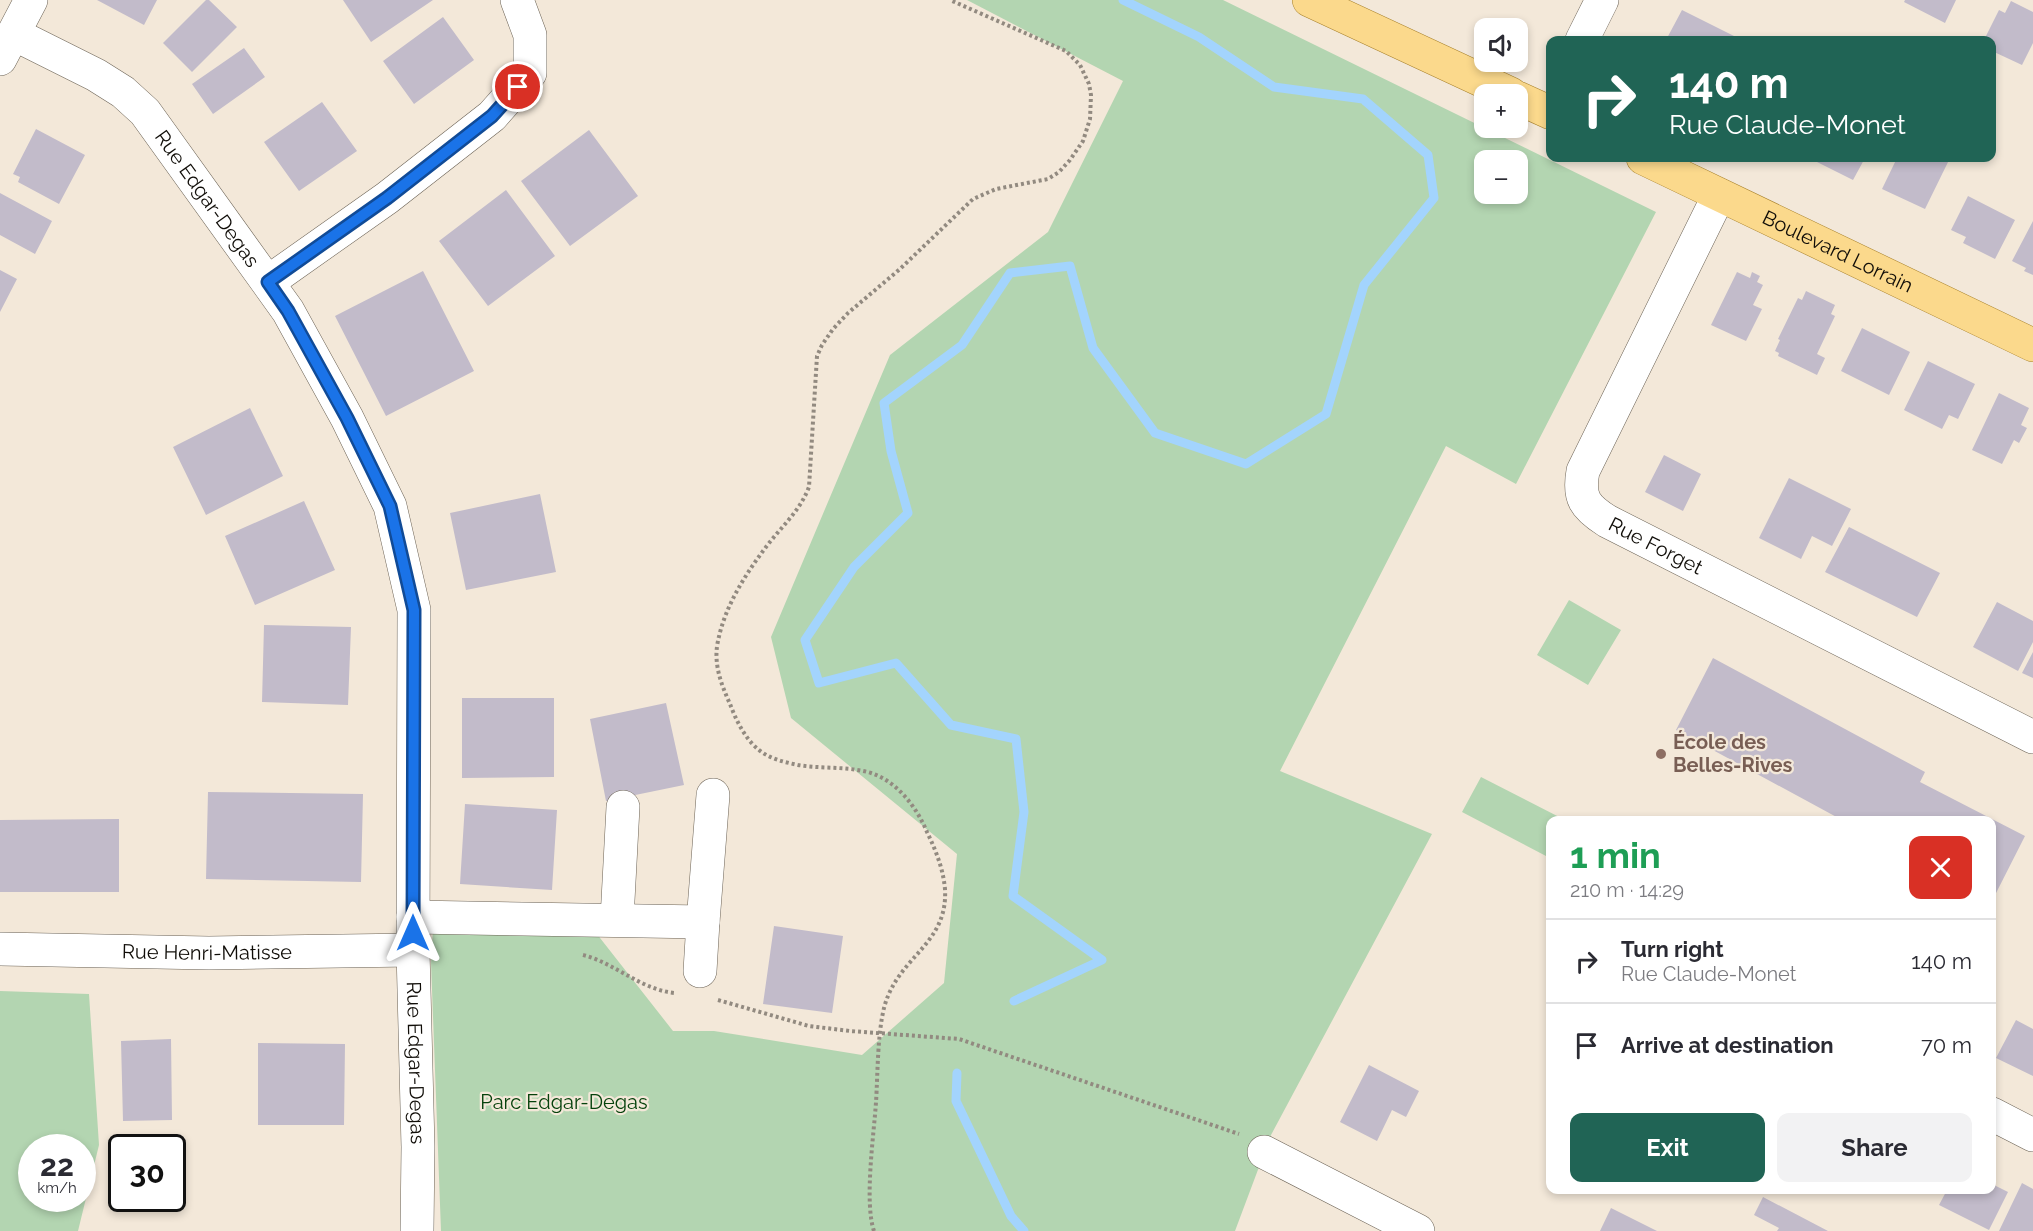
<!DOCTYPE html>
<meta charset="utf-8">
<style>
:root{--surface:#fff;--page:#f2f2f3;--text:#2b2b33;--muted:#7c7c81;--line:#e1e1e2;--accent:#206455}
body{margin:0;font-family:Raleway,sans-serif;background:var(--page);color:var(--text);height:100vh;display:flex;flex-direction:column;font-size:22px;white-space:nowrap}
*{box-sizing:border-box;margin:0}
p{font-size:20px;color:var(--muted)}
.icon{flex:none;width:33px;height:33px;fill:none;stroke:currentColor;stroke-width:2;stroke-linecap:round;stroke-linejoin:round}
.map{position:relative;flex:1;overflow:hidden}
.side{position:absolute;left:1546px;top:816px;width:450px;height:378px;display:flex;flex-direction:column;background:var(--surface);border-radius:12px;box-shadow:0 3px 9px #0003}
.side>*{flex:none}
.hud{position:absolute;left:1546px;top:36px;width:450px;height:126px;border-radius:12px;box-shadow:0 3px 9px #0003;background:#206455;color:#fff;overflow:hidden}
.controls{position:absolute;left:1474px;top:18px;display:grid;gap:12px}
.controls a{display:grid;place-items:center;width:54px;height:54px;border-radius:12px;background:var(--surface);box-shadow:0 3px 9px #0003;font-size:30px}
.speed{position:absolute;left:18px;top:1134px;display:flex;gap:12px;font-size:30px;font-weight:700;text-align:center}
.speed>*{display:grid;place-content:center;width:78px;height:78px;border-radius:50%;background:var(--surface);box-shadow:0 3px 9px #0003;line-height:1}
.speed small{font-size:15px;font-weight:400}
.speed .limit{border:3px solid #111;border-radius:9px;background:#fff;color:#111}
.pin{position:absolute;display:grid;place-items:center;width:51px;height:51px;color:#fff;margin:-26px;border:3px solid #fff;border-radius:50%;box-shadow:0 2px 6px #0007}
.me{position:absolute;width:66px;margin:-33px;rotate:0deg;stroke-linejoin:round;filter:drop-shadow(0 0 4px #0008)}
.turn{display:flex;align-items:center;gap:21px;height:126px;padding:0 24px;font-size:27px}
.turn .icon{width:78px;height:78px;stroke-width:2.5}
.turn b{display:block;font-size:42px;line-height:51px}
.round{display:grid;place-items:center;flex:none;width:63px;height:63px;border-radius:12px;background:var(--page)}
.head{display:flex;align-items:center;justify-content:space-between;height:102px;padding:0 24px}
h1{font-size:36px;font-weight:700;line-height:45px;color:#1e9e55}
.primary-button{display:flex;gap:12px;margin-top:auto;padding:12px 24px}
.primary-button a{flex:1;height:69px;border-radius:12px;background:var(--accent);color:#fff;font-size:24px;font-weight:700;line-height:69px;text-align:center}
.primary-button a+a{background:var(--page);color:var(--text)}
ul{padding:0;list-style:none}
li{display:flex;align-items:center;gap:18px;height:84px;padding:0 24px;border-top:2px solid var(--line)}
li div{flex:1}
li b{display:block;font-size:22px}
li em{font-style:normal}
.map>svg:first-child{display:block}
.green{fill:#b3d5b1;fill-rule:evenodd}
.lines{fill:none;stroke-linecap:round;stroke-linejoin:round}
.stream{stroke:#a3d4fd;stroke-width:9}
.building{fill:#c2bbca}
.minor-casing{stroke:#6b6255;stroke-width:34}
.major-casing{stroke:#a7812c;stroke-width:34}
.path{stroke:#928a80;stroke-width:4;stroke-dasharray:3 3;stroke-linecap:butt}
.minor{stroke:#fff;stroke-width:33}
.major{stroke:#fbd98c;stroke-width:33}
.route-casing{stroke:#114b97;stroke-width:15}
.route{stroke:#1a73e8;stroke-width:10}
.education-dot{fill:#8d6e63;stroke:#f3e8d9;stroke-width:2}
.labels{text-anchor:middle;stroke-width:4.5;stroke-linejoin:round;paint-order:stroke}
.street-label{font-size:20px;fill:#100d08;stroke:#f3e8d9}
.education-label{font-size:20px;font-weight:bold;fill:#785e54;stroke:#f3e8d9;text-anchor:start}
.park-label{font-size:20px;fill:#06420c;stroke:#f3e8d9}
</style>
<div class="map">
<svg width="2033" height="1231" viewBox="0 0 2033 1231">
<rect width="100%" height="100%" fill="#f3e8d9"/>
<!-- green -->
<path class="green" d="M 967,0 L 1223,0 L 1656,212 L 1516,484 L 1446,446 L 1280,771 L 1432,834 L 1271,1135 L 1235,1231 L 441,1231 L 431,963 L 434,912 L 582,915 L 673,1031 L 714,1031 L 862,1055 L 944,983 L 957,854 L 791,718 L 771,637 L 890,355 L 1048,232 L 1123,81 ZM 1485,160 L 1518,160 L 1518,194 L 1485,194 Z
M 1569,600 L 1621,630 L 1588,685 L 1537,655 Z
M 1481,777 L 1565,820 L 1551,820 L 1551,846 L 1546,856 L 1462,812 Z
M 0,991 L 89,994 L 99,1145 L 78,1231 L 0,1231 ZM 32,1148 L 82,1148 L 82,1198 L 32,1198 Z"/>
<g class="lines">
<!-- stream -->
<path class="stream" d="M 1014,1001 L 1102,960 L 1013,896 L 1024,812 L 1016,739 L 951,725 L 896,663 L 819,683 L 805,640 L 854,567 L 908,513 L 891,451 L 884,403 L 962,345 L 1010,273 L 1070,266 L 1093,348 L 1155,433 L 1246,464 L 1326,414 L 1364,285 L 1434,198 L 1428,155 L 1363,99 L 1274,87 L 1199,37 L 1123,0
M 957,1073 L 956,1101 L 1011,1216 L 1024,1231"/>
</g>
<!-- building -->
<path class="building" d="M 97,0 L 157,0 L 144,25 Z
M 206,0 L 209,0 L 237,27 L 192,72 L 163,43 Z
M 343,0 L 433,0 L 371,42 Z
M 1905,0 L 1956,0 L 1945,23 L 1904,2 Z
M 2011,1 L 2033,12 L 2033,43 L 2022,65 L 1992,51 L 1992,40 L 1984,40 L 1999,10 L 2005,13 Z
M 1682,10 L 1738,38 L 1737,40 L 1666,40 Z
M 443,17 L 474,60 L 414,104 L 383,61 Z
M 244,48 L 265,77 L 213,114 L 192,84 Z
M 322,102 L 357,151 L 299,191 L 264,142 Z
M 36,129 L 85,155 L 59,204 L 18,182 L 20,177 L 13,174 Z
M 589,130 L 638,196 L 570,246 L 521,181 Z
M 1809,158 L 1865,158 L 1853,180 Z
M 1897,158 L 1950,158 L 1925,209 L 1882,189 Z
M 506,190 L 555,256 L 488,306 L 439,241 Z
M 0,193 L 52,221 L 35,254 L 0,235 Z
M 1968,196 L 2015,220 L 1995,259 L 1963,243 L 1966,237 L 1951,230 Z
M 2033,221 L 2033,275 L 2024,271 L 2026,268 L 2012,261 Z
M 0,270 L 17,279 L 0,312 Z
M 423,271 L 474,371 L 386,416 L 335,316 Z
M 1737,272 L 1750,278 L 1752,272 L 1760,276 L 1757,282 L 1763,285 L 1753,305 L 1762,309 L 1746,341 L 1711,325 Z
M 1806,291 L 1835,305 L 1831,314 L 1835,316 L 1817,354 L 1825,358 L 1817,375 L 1778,356 L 1779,353 L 1775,351 L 1780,340 L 1778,339 L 1798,298 L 1802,300 Z
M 1862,328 L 1910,352 L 1889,395 L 1841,371 Z
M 1928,361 L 1975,384 L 1958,419 L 1949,415 L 1942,429 L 1904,410 Z
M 1999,393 L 2029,408 L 2021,425 L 2027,428 L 2019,443 L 2014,440 L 2002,464 L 1972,450 Z
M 250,408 L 283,476 L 206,515 L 173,447 Z
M 1664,455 L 1701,474 L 1683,511 L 1645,492 Z
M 1789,478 L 1851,509 L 1832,546 L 1812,536 L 1801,559 L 1759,538 Z
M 540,494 L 556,572 L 466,590 L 450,513 Z
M 304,501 L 335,570 L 255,605 L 225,536 Z
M 1849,527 L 1940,573 L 1917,617 L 1825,572 Z
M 1997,602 L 2033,621 L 2033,642 L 2018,671 L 1973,647 Z
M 264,625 L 351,627 L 348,705 L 262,702 Z
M 2033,652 L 2033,678 L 2022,673 Z
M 1713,658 L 1925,772 L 1920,782 L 2025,836 L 1992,901 L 1992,820 L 1842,820 L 1676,730 Z
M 462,698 L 554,698 L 554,777 L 462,778 Z
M 666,703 L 684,785 L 606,801 L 590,719 Z
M 208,792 L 363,794 L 361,882 L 206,879 Z
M 465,804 L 557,810 L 552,890 L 460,884 Z
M 119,819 L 119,892 L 0,892 L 0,820 Z
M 774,926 L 843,936 L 832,1013 L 763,1004 Z
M 2016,1020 L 2033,1029 L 2033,1076 L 1996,1058 Z
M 171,1039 L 172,1120 L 123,1121 L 121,1041 Z
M 258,1043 L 345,1044 L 344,1125 L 258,1125 Z
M 1369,1065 L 1419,1091 L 1406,1117 L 1392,1110 L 1377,1141 L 1340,1122 Z
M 2022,1183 L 2033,1189 L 2033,1231 L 1999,1231 Z
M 1992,1184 L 2008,1192 L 1989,1230 L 1939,1205 L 1947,1190 L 1992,1190 Z
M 1763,1197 L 1828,1231 L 1777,1231 L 1779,1228 L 1754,1215 Z
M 1611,1208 L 1657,1231 L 1600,1231 Z"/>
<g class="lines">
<!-- minor casing -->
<g class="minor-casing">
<g id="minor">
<path id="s1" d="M 14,34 L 96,75 L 123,92 L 145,112 L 288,311 L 347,418 L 390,506 L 414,610 L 413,950 L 418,1147 L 417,1231"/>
<path d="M 1582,40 L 1602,0"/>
<path d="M 0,59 L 31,0"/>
<path id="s2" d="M 1719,195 L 1583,471 C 1578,498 1585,507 1607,521 L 2033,737"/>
<path d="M 268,282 L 387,198 L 492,116 L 530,73 L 530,35 L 517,0"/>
<path d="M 413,917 L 703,922 L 700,971"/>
<path d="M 617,919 L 623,807"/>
<path d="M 703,922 L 713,795"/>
<path id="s3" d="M 0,949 L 209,953 L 413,950"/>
<path d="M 1992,1114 L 2033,1135"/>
<path d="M 1264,1152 L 1418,1231"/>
</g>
</g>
<!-- major casing -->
<g class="major-casing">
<g id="major">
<path d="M 1309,0 L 1511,94"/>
<path d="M 1518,98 L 1551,113"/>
<path id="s4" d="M 1643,158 L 2033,345"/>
</g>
</g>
<!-- path -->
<path class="path" d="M 583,955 C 615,963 641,990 675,993
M 718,1000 L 809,1026 L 850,1031 L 959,1039 L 1239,1134
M 874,1231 C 864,1202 874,1134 876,1102 C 878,1073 877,1021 888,996 C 905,954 948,941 945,889 C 943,868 936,851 927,832 C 917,808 898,782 871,773 C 848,766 822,769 798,765 C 784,762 770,759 759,750 C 745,739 736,720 730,704 C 721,684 713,663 718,641 C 725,606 745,575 766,547 C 781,527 800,511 809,487 L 817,356 L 822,345 L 833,329 L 848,313 L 900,269 L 973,199 L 996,189 L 1048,179 L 1059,172 L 1070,160 L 1083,141 L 1090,119 L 1091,95 L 1089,84 L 1080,65 L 1066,51 L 950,0"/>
<!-- minor -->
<use href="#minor" class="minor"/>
<!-- major -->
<use href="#major" class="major"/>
</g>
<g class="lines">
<!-- route casing -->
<g class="route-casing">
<path id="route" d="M 413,933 L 414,610 L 390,506 L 347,418 L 288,311 L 268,282 L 387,198 L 492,116 L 518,87"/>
</g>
<!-- route -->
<use href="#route" class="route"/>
</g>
<!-- markers -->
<circle class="education-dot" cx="1661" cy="754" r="6"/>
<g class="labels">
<!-- street labels -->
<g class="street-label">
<text dy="7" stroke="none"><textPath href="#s1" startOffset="260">Rue Edgar-Degas</textPath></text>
<text dy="7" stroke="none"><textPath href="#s4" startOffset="216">Boulevard Lorrain</textPath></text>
<text dy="7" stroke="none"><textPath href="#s2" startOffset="423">Rue Forget</textPath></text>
<text dy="7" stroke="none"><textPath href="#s3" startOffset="207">Rue Henri-Matisse</textPath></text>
<text dy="7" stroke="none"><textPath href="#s1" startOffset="1178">Rue Edgar-Degas</textPath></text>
</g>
<!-- education labels -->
<g class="education-label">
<text x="1673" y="749">École des<tspan x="1673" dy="23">Belles-Rives</tspan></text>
</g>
<!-- park labels -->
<g class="park-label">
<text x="564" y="1109">Parc Edgar-Degas</text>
</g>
</g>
</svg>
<div class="controls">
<a><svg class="icon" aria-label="sound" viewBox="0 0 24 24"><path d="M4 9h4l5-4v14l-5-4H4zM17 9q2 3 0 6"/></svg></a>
<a>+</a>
<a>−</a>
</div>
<div class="speed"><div>22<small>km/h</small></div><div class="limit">30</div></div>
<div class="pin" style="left:518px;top:87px;background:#d93025"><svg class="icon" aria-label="arrive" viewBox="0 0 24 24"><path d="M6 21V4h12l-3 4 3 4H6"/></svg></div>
<svg class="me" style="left:413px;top:933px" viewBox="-20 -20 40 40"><path d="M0-17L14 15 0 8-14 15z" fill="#1a73e8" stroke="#fff" stroke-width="4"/></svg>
<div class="hud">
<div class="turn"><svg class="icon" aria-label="right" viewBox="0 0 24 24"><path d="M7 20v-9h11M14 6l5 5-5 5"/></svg><div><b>140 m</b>Rue Claude-Monet</div></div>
</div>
<section class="side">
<div class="head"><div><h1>1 min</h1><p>210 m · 14:29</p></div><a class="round" style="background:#d93025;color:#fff"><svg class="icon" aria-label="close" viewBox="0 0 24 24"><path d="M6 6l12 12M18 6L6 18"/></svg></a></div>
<ul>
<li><svg class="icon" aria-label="right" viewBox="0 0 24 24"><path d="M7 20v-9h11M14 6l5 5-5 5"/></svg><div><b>Turn right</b><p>Rue Claude-Monet</p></div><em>140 m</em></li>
<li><svg class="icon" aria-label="arrive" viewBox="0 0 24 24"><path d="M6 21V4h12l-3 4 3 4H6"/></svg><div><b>Arrive at destination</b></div><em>70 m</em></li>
</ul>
<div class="primary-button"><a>Exit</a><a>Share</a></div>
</section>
</div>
